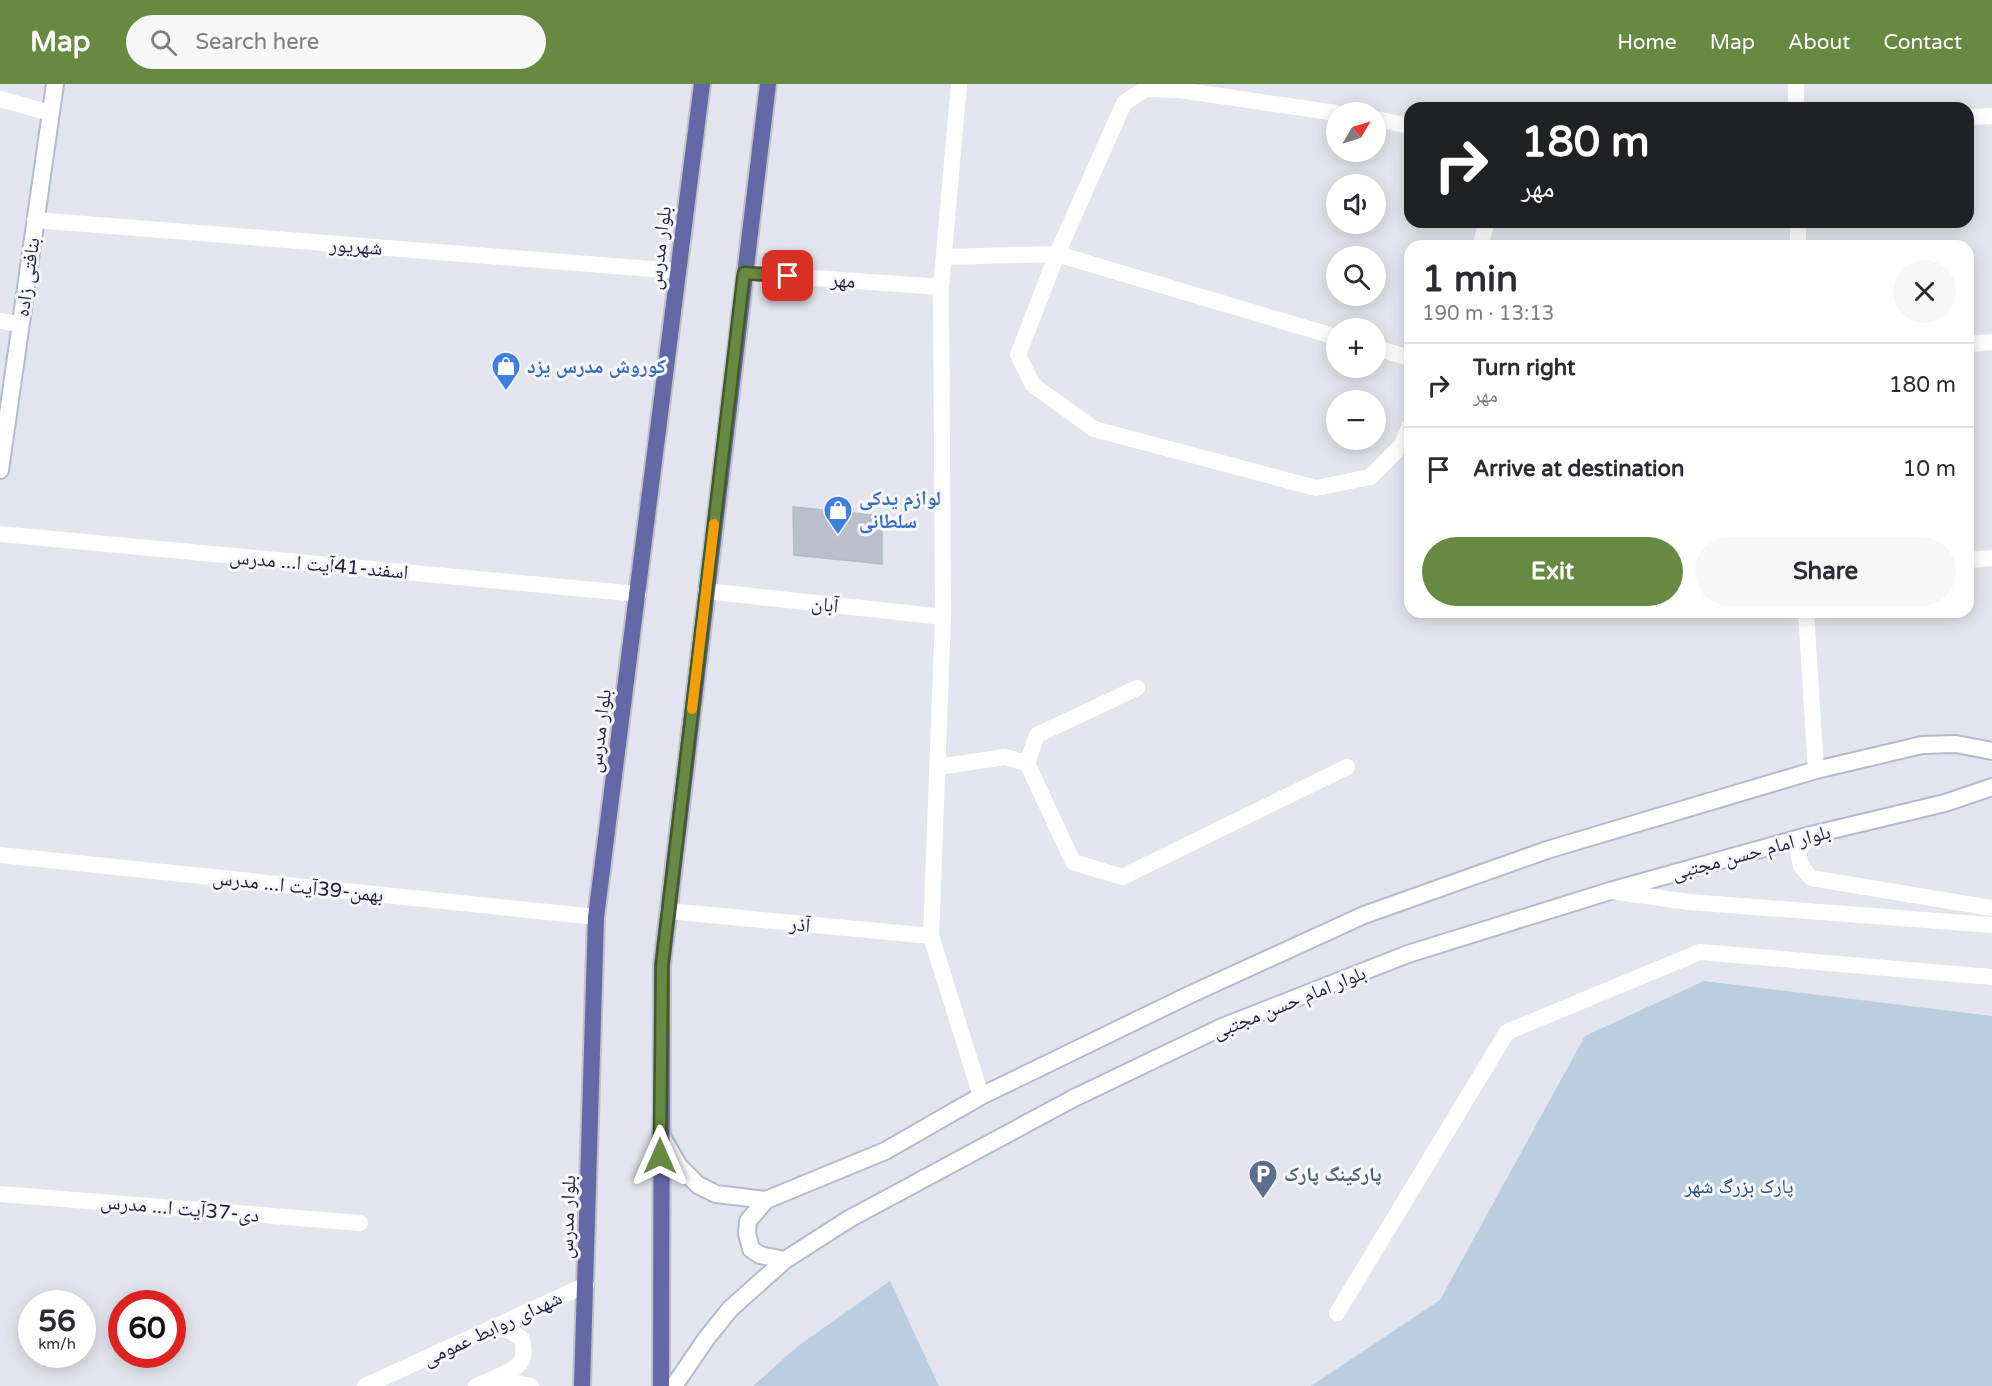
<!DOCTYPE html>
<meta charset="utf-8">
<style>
:root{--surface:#fff;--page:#f7f7f7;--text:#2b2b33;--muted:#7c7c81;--line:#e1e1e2;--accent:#678942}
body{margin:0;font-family:"Varela Round","Noto Naskh Arabic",sans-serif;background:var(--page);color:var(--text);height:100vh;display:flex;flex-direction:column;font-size:22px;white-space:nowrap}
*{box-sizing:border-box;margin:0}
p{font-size:20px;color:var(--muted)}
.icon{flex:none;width:33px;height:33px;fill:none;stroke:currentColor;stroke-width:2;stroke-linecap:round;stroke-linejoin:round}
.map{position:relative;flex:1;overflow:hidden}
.side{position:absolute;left:1404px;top:156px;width:570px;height:378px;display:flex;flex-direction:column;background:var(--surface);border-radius:18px;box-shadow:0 3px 15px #0003}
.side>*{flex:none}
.banner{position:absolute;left:1404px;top:18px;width:570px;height:126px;border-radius:18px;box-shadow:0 3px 15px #0003;background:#202124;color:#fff;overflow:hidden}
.needle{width:39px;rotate:52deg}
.tools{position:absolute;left:1326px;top:18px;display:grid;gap:12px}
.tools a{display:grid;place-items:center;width:60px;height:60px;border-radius:50%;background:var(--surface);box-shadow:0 3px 15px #0003;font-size:30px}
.speed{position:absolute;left:18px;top:1206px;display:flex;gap:12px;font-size:30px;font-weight:700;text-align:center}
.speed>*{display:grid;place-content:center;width:78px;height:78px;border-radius:50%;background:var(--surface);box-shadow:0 3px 15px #0003;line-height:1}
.speed small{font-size:15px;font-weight:400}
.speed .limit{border:9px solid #d22;background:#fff;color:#111}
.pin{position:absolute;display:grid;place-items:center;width:51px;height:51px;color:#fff;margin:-26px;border-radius:12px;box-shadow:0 3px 9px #0006}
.me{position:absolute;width:66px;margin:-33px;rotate:0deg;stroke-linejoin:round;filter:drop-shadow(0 0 4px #0008)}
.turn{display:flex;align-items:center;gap:21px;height:126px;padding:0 18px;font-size:27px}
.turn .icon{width:78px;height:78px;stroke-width:2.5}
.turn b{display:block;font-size:42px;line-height:51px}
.round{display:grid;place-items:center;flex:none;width:63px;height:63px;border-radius:32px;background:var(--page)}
.headline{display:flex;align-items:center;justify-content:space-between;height:102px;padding:0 18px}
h1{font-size:36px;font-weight:700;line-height:45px}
.primary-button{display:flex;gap:12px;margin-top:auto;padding:12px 18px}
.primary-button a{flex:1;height:69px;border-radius:36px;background:var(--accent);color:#fff;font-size:24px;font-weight:700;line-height:69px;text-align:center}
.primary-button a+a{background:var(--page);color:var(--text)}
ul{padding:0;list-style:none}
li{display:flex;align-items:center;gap:18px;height:84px;padding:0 18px;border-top:2px solid var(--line)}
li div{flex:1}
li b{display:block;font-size:22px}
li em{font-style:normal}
header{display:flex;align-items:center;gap:36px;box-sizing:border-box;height:84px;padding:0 30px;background:var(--accent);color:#fff}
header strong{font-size:28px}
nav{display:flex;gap:33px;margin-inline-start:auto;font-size:21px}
.search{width:420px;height:54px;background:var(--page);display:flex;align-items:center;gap:15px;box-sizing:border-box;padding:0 21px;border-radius:33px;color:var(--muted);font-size:22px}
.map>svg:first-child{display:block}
.green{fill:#bacee0}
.building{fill:#bbbfcc;stroke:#b5b9c8;stroke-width:1.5}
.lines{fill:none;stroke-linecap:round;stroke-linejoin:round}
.secondary-casing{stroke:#b5b9ce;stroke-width:20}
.primary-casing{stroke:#c1c1ca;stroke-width:20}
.service{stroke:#fff;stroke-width:16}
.minor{stroke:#fff;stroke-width:16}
.tertiary{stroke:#fff;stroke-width:16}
.secondary{stroke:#fff;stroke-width:16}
.primary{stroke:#6468a6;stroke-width:16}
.route-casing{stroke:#43592b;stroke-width:15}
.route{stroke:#678942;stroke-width:10}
.slow{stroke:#f59e0b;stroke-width:10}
.labels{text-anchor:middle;stroke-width:6;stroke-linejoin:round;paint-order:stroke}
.street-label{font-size:20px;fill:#212340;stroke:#f4f6fa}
.shop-label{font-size:20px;font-weight:bold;fill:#366cbe;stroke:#f4f6fa;text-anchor:start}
.service-label{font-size:20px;font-weight:bold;fill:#4e5e75;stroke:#f4f6fa;text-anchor:start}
.park-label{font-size:20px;fill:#284a7a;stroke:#f4f6fa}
</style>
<header>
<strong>Map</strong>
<div class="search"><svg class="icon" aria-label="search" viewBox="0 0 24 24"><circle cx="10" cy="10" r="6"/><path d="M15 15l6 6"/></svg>Search here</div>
<nav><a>Home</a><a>Map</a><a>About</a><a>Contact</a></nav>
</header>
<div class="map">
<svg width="1992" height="1302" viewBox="0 0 1992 1302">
<rect width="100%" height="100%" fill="#e3e5ee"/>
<!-- green -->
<path class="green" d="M 1704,897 L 1992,932 L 1992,1302 L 1311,1302 L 1440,1216 L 1585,952 Z
M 890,1197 L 939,1302 L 753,1302 L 798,1262 Z"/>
<!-- building -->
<path class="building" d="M 793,423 L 882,432 L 882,480 L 794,471 Z"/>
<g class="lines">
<!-- secondary casing -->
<g class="secondary-casing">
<path id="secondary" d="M 0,386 L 55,0
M 661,1051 L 679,1082 L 698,1101 L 716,1110 L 766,1116 L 885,1067 L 981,1012 L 1189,911 L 1364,831 L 1547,766 L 1816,686 L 1922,661 L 1956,660 L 1992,667
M 766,1116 L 748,1137 L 747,1149 L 751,1165 L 760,1171 L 785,1176
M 674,1302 L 706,1255 L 730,1225 L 785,1176 L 849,1135 L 1074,1014 L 1222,943 L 1408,870 L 1610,807 L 1811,751 L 1945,719 L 1992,703"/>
</g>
<!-- primary casing -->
<g class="primary-casing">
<path id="primary" d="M 582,1302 L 596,833 L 702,0
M 661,1302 L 662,881 L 768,0"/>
</g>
<!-- service -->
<path class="service" d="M 1337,1229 L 1507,948 L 1700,868 L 1992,893"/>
<!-- minor -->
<path class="minor" d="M 959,0 L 941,203 L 943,533 L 931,852 L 981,1012
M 1796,0 L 1796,24
M 0,15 L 50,29
M 1336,29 L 1180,6 L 1145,5 L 1124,19 L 1057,170 L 1018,271 L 1033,301 L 1094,345 L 1316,404 L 1370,393 L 1402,361 L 1410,341
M 1968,33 L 1992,32
M 1376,35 L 1410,42
M 35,136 L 677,187
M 1798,138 L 1798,162
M 1480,162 L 1487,138
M 944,173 L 1057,170 L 1336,253
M 744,189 L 941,203
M 0,237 L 20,240
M 1968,260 L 1992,258
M 1376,264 L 1410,274
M 0,450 L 638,510
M 1968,476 L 1992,474
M 706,507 L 943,533
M 1806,528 L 1816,686
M 1027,679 L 1037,651 L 1137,604
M 938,683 L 1005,673 L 1027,679 L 1073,778 L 1122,793 L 1347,683
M 1811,751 L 1798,768 L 1801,782 L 1811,794 L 1992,824
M 0,771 L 596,833
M 1611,807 L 1689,818 L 1992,841
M 668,827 L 931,852
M 0,1110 L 360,1139"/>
<!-- tertiary -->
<path class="tertiary" d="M 493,1243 L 510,1247 L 522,1255 C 528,1281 517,1284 495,1294
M 365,1302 L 586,1201
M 476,1302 L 495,1294 L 531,1302"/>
<!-- secondary -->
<use href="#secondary" class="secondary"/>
<!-- primary -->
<use href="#primary" class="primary"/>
</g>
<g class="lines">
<!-- route casing -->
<g class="route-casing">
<path id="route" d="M 660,1072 L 662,881 L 744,189 L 788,192"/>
</g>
<!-- route -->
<use href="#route" class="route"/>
<!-- slow -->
<path class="slow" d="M 692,625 L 714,440"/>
</g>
<!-- icons -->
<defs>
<g id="shop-pin" transform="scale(1.5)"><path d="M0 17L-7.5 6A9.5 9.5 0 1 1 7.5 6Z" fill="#3f7fe0" stroke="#f4f6fa"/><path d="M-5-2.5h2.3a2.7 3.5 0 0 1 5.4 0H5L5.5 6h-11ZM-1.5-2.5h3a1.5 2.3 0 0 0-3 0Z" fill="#fff"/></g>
<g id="parking-pin" transform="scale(1.5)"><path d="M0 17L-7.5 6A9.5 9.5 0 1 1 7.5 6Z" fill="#5c6f8a" stroke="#f4f6fa"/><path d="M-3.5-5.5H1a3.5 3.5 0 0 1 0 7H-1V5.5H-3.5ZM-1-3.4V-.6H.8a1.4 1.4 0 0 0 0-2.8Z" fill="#fff"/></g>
</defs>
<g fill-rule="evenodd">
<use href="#shop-pin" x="506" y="282"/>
<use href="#shop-pin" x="838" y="426"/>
<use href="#parking-pin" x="1263" y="1090"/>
</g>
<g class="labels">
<!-- street labels -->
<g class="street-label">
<text transform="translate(356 162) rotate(4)" y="7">شهریور</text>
<text transform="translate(659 164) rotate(-83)" y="7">بلوار مدرس</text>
<text transform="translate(27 193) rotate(-82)" y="7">بنافتی زاده</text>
<text transform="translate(843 196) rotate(4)" y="7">مهر</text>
<text transform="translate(319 480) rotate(5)" y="7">اسفند-41آیت ا... مدرس</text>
<text transform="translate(825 520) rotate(6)" y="7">آبان</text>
<text transform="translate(599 647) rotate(-83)" y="7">بلوار مدرس</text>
<text transform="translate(1751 768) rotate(-15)" y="7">بلوار امام حسن مجتبی</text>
<text transform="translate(298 802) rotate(6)" y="7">بهمن-39آیت ا... مدرس</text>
<text transform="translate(800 840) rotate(5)" y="7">آذر</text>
<text transform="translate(1289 918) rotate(-22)" y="7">بلوار امام حسن مجتبی</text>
<text transform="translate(180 1124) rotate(5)" y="7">دی-37آیت ا... مدرس</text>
<text transform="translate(567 1133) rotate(-88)" y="7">بلوار مدرس</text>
<text transform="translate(492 1244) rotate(-25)" y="7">شهدای روابط عمومی</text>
</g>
<!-- shop labels -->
<g class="shop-label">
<text x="527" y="289">کوروش مدرس یزد</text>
<text x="859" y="421">لوازم یدکی<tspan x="859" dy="23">سلطانی</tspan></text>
</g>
<!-- service labels -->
<g class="service-label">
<text x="1284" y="1097">پارکینگ پارک</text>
</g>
<!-- park labels -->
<g class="park-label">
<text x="1739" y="1109">پارک بزرگ شهر</text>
</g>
</g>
</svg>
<div class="tools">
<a><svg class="needle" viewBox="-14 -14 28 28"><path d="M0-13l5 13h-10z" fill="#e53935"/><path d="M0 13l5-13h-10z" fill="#7c7c81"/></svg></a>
<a><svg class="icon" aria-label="sound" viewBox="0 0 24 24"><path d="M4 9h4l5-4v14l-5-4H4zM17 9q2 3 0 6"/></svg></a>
<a><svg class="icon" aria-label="search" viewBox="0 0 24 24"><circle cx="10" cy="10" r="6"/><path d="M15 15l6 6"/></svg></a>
<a>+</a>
<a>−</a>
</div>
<div class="speed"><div>56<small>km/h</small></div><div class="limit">60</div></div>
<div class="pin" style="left:788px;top:192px;background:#d93025"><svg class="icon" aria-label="arrive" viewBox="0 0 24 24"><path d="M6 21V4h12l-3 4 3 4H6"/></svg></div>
<svg class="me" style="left:660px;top:1072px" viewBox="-20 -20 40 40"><path d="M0-17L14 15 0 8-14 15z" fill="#678942" stroke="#fff" stroke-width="4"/></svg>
<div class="banner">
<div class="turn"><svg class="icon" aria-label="right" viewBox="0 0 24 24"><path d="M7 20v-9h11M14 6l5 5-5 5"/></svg><div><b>180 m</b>مهر</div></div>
</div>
<section class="side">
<div class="headline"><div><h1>1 min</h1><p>190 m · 13:13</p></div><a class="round"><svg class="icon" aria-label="close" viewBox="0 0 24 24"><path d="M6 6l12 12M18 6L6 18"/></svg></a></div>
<ul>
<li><svg class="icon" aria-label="right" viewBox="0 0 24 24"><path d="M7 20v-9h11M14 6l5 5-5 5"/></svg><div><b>Turn right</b><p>مهر</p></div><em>180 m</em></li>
<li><svg class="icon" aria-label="arrive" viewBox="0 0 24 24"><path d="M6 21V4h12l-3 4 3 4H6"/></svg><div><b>Arrive at destination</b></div><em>10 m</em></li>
</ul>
<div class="primary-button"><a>Exit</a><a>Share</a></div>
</section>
</div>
